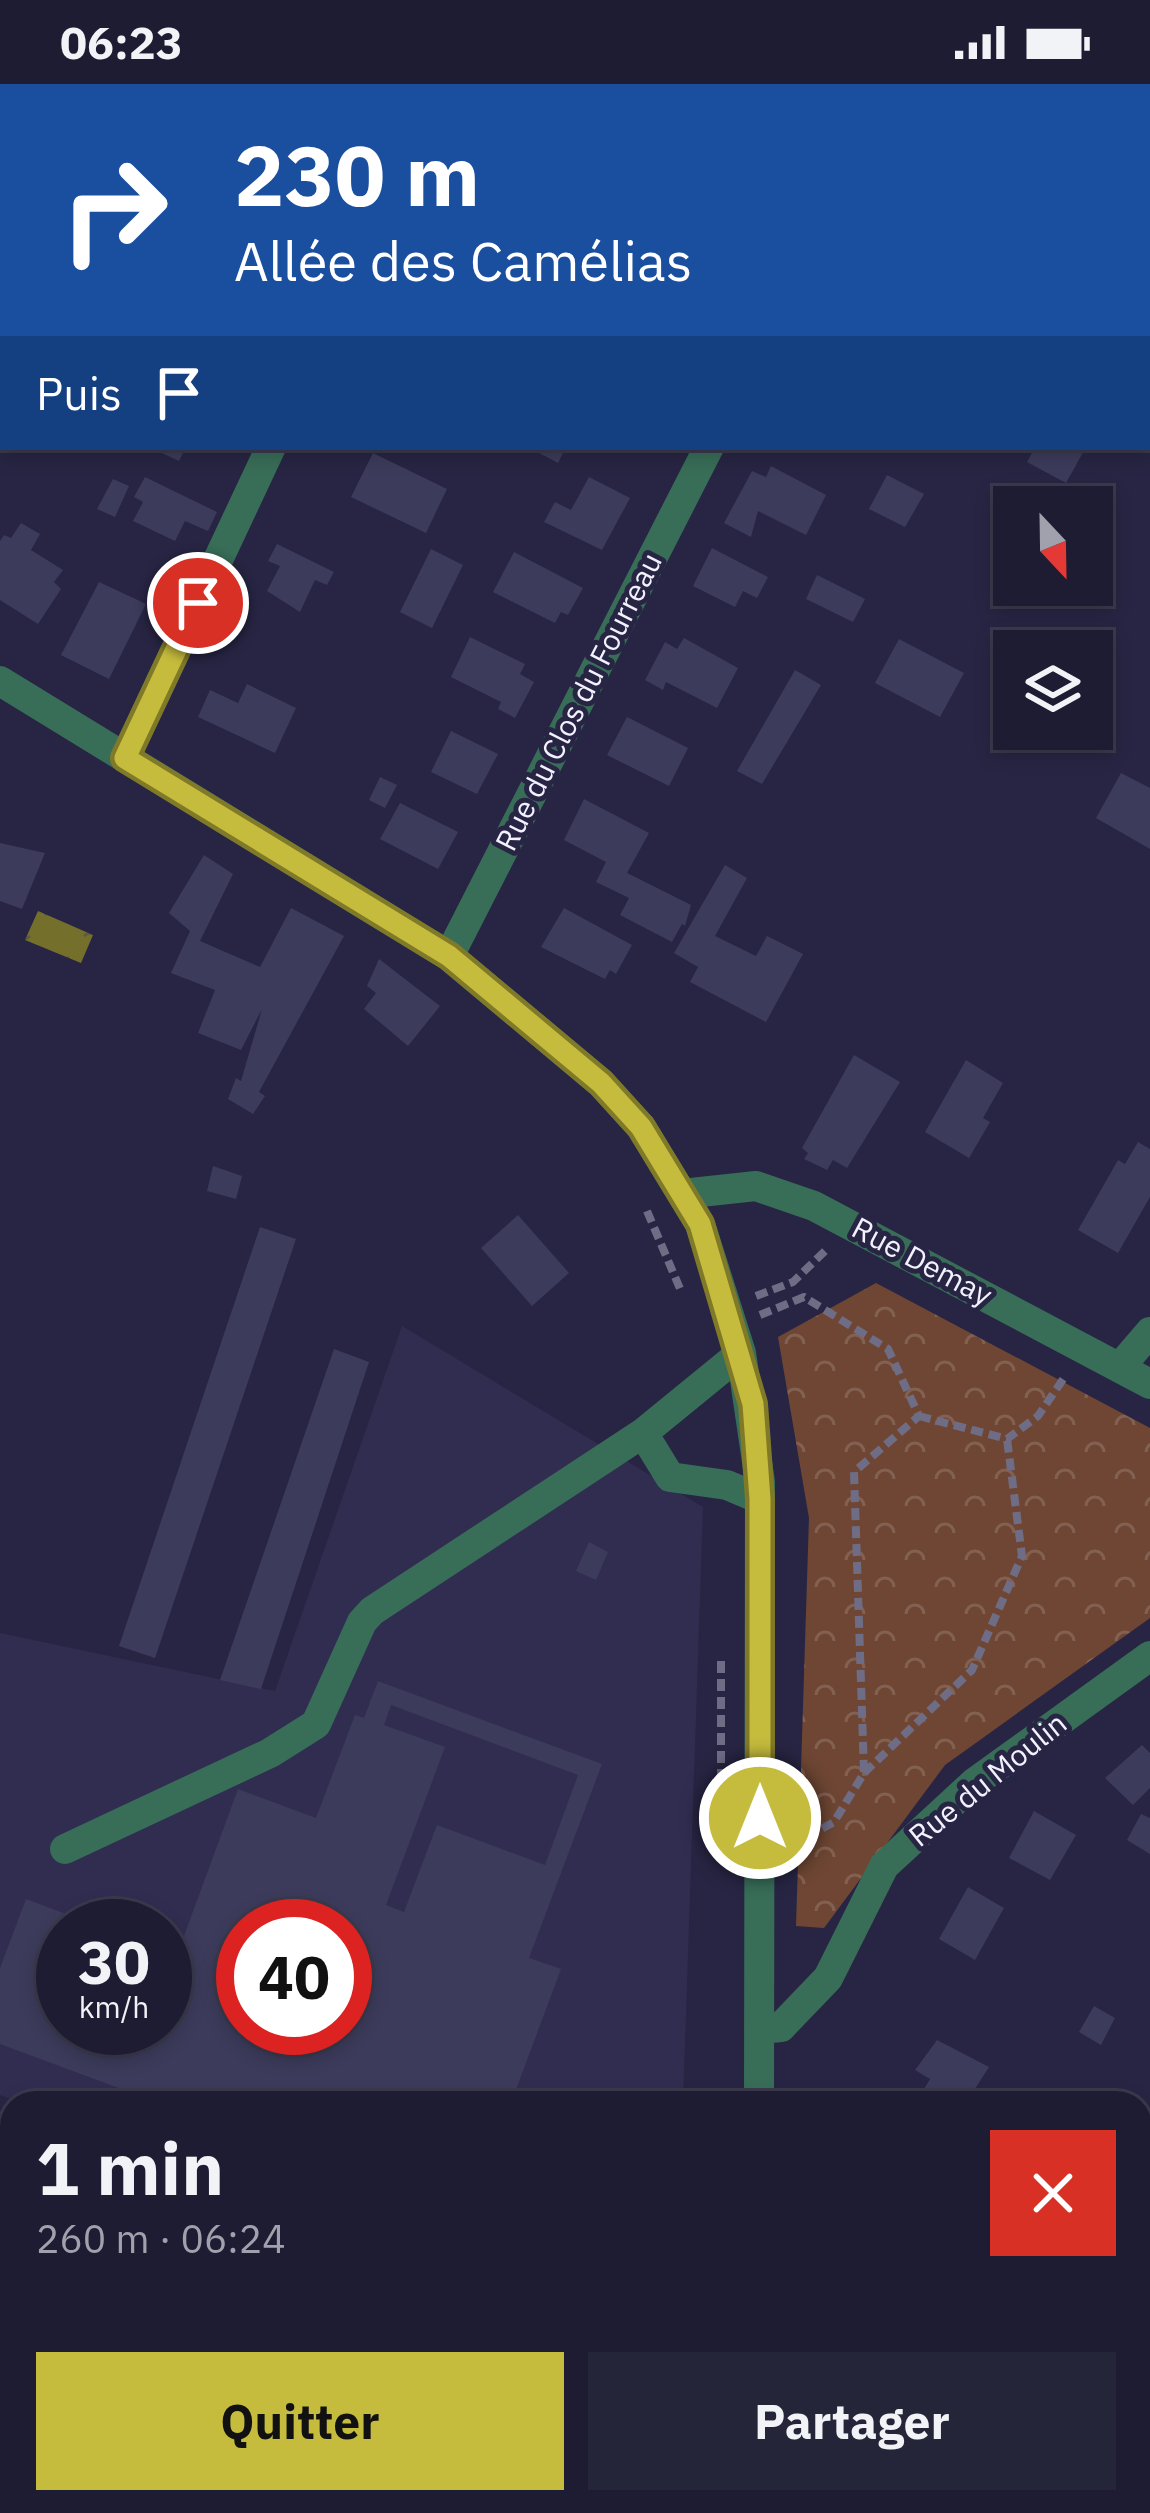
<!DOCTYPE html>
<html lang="fr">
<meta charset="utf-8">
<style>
:root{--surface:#1d1c32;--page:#25253a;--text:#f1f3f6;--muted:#a0a1ac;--line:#3b3a4d;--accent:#c5bc3d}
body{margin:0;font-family:"IBM Plex Sans",sans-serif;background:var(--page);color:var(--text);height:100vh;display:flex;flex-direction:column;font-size:45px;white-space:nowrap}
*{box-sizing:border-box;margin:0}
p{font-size:39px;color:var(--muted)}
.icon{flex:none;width:66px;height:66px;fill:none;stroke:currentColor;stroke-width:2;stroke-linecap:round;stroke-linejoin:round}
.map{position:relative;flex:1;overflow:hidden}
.drawer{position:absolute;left:0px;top:2007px;width:1152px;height:423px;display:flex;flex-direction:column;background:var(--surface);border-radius:36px 36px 0 0;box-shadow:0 6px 18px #0003,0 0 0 3px var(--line)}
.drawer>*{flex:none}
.guide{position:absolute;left:0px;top:0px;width:1152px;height:366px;box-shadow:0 6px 18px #0003,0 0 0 3px var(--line);background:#1a4fa0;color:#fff;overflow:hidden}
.needle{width:78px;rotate:158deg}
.tools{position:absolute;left:993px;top:402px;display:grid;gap:24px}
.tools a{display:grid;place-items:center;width:120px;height:120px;border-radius:0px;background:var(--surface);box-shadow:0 6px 18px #0003,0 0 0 3px var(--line);font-size:60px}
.speed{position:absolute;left:36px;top:1815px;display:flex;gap:24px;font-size:60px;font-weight:700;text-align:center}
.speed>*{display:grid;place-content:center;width:156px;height:156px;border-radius:50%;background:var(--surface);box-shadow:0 6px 18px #0003,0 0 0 3px var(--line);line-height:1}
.speed small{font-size:30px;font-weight:400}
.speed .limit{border:18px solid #d22;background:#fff;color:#111}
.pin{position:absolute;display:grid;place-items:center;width:102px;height:102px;color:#fff;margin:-51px;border:6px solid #fff;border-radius:50%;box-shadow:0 3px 12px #0007}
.me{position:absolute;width:132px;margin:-66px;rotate:0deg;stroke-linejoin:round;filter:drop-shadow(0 0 9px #0008)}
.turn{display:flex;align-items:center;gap:42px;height:252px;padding:0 36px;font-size:54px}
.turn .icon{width:156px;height:156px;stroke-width:2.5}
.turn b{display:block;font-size:84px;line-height:102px}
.then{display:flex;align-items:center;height:114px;padding:0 36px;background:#0003;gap:24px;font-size:45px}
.round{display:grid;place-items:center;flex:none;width:126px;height:126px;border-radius:0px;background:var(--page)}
.summary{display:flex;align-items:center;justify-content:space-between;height:204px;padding:0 36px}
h1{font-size:72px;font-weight:700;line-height:90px}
.cta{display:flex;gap:24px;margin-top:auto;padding:24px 36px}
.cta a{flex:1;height:138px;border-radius:0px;background:var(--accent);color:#111;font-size:48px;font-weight:700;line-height:138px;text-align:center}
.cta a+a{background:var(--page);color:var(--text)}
.status{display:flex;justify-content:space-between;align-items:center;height:84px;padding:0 60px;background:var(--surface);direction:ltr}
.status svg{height:33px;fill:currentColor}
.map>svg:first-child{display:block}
.built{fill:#302d51;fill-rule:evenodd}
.forest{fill:url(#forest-crowns)}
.water{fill:url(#water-ripples)}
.building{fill:#3c3b5b;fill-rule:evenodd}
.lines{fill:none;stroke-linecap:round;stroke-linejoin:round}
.path{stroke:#6f6d85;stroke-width:8;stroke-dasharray:12 6;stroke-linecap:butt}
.minor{stroke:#386d58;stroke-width:30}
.route-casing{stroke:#807a28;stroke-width:30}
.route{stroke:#c5bc3d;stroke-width:21}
.labels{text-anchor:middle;stroke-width:10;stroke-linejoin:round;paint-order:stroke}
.street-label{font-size:30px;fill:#f2f2fe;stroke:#272543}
</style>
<div class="status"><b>06:23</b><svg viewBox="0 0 49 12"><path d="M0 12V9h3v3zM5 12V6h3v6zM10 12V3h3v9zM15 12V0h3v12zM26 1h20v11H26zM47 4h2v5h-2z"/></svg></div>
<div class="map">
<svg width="1150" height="2429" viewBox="0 0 1150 2429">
<defs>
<pattern id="forest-crowns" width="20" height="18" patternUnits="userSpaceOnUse" patternTransform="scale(3)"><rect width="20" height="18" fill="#6e4633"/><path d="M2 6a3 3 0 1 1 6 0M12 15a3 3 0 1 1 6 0" fill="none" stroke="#836152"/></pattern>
<pattern id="water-ripples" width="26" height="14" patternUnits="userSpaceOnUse" patternTransform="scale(3)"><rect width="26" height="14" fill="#74702b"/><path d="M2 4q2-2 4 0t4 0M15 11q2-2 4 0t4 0" fill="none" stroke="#5c5b3d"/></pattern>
</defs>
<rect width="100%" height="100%" fill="#272543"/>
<!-- built -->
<path class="built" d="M 402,1242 L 703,1423 L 683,2019 L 24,2019 L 0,2011 L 0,1549 L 275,1607 ZM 63,1842 L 165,1842 L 165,1944 L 63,1944 ZM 243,1842 L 345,1842 L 345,1944 L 243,1944 Z
M 188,2418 L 1073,2418 L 1091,2429 L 184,2429 Z"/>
<!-- forest -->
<path class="forest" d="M 876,1199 L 1150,1344 L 1150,1534 L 945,1681 L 824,1844 L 796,1842 L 809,1434 L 778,1253 Z"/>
<!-- water -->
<path class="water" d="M 38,827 L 93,851 L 81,879 L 25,856 Z"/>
<!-- building -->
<path class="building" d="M 149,363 L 186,363 L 179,377 Z
M 528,363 L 566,363 L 558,379 Z
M 1035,363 L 1086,363 L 1066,399 L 1027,378 Z
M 373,369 L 447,405 L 426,449 L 351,413 Z
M 771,382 L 826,411 L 806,451 L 758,427 L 751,453 L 724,439 L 752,387 L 766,393 Z
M 887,391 L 924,410 L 905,443 L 869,425 Z
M 145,393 L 217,428 L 208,447 L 185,437 L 175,457 L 133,437 L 143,418 L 134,413 Z
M 589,393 L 630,414 L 602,466 L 544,438 L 555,418 L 571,426 Z
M 113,395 L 129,402 L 115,433 L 97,425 Z
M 21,439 L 40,450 L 31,466 L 63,486 L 54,498 L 61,505 L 38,540 L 0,516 L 0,457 L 4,451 L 11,454 Z
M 277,460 L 334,488 L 327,501 L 315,496 L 300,528 L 267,507 L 280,482 L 268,477 Z
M 712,464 L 768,493 L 757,514 L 743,507 L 735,523 L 693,502 Z
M 431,465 L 463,481 L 432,544 L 400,528 Z
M 514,468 L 583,504 L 568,531 L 561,528 L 555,539 L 493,508 Z
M 817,491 L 865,515 L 853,538 L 806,515 Z
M 99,498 L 146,520 L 109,595 L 61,571 Z
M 470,553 L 525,580 L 520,590 L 534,598 L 515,634 L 498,625 L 501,618 L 451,593 Z
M 684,554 L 738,584 L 717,624 L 666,598 L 663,606 L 645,596 L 665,558 L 677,565 Z
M 899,555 L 964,589 L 940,633 L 875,599 Z
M 795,586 L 821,601 L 762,700 L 737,687 Z
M 247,600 L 296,624 L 275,669 L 198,633 L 210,606 L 238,619 Z
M 627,633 L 688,664 L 669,702 L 607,671 Z
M 451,647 L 498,670 L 477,710 L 431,688 Z
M 1121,689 L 1150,704 L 1150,765 L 1096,734 Z
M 380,693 L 397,701 L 385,724 L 369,716 Z
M 584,715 L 649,749 L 627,789 L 691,821 L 685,842 L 682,840 L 672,858 L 620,831 L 629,814 L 596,798 L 606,778 L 564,756 Z
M 400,719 L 458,748 L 438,785 L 380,755 Z
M 0,759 L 45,769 L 22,825 L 0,817 Z
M 204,771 L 233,790 L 200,857 L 260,883 L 291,824 L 344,852 L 259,1008 L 265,1012 L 253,1030 L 228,1015 L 236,994 L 241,997 L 262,925 L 241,966 L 198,949 L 215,906 L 171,889 L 190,847 L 169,829 Z
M 725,781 L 747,794 L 715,852 L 756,872 L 767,852 L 803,870 L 766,938 L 690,898 L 698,883 L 674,869 Z
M 564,824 L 632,861 L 616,890 L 610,886 L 605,895 L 541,863 Z
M 379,875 L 440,922 L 408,962 L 364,925 L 376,909 L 367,902 Z
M 854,971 L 900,998 L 847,1084 L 833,1076 L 827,1086 L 804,1075 L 808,1069 L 802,1064 Z
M 966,976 L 1003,999 L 983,1034 L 990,1038 L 969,1074 L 925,1048 Z
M 1138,1058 L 1150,1065 L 1150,1113 L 1118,1169 L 1078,1146 L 1118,1076 L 1125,1080 Z
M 213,1082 L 242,1092 L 236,1115 L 207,1107 Z
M 518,1131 L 569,1189 L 532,1222 L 481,1164 Z
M 260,1143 L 296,1155 L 155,1574 L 119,1562 Z
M 334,1265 L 369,1278 L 261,1605 L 220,1596 Z
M 589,1458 L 608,1468 L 596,1496 L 576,1487 Z
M 378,1597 L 602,1680 L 529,1874 L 561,1885 L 511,2019 L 159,2019 L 0,1960 L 0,1884 L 26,1815 L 98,1842 L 63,1842 L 63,1944 L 165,1944 L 165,1866 L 177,1871 L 238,1705 L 316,1734 L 355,1631 L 364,1634 ZM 391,1621 L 578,1691 L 545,1781 L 437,1741 L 404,1828 L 386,1821 L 445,1663 L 384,1641 ZM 243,1842 L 345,1842 L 345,1944 L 243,1944 Z
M 1142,1661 L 1150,1669 L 1150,1704 L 1133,1721 L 1105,1694 Z
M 1034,1727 L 1076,1751 L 1050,1796 L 1009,1774 Z
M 1141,1730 L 1150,1734 L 1150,1770 L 1127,1756 Z
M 968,1803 L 1004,1824 L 975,1876 L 939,1855 Z
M 1094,1922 L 1115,1934 L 1101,1961 L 1079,1948 Z
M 937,1956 L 989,1983 L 966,2019 L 936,2019 L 921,2010 L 930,1995 L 915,1986 Z
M 0,2056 L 12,2060 L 7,2114 L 0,2111 Z
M 0,2192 L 12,2196 L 1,2242 L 0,2242 Z
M 12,2385 L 12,2418 L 51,2418 L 47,2429 L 0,2428 Z
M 101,2418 L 168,2418 L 164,2429 L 97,2429 Z
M 793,2418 L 975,2418 L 995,2429 L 787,2429 Z"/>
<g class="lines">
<!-- path -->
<path class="path" d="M 647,1127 L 681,1207
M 756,1212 L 793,1198 L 827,1165
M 760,1231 L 804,1213 L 888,1265 L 919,1332 L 854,1388 L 864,1689 L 834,1738 L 792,1761
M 919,1332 L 1007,1355 L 1038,1332 L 1066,1291
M 864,1689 L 972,1586 L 1022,1472 L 1007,1355
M 721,1697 L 721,1574"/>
<!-- minor -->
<path class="minor" d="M 309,0 L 314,3
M 893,3 L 894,0
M 0,597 L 449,872 L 601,999 L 641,1043 L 700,1140 L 741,1269 L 760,1398 L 759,2019
M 125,674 L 271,363
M 449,872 L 709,363
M 682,1110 L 756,1102 L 814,1122 L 1150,1300
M 1120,1283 L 1150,1248
M 643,1349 L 670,1393 L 727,1401 L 760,1415
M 65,1765 L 270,1669 L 316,1640 L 362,1538 L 372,1527 L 643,1349 L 741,1269
M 760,1945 L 781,1943 L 828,1894 L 884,1782 L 974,1699 L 1150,1572
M 377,2418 L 407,2429
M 228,2429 L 231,2418
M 669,2429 L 674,2418"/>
</g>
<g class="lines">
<!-- route casing -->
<g class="route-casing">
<path id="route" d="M 198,519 L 125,674 L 449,872 L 601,999 L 641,1043 L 700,1140 L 753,1320 L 760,1415 L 760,1734"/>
</g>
<!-- route -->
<use href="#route" class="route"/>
</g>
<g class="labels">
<!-- street labels -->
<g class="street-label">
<text transform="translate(579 618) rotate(-63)" y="10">Rue du Clos du Fourreau</text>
<text transform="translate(922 1178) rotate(28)" y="10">Rue Demay</text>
<text transform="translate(988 1696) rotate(-39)" y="10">Rue du Moulin</text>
</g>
</g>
</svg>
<div class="tools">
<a><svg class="needle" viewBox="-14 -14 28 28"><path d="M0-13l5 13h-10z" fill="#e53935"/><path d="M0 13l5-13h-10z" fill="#a0a1ac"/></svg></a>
<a><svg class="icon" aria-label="layers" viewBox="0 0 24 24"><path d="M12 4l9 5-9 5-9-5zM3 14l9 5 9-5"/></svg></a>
</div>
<div class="speed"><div>30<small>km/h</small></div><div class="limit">40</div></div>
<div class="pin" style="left:198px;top:519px;background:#d93025"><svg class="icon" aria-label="arrive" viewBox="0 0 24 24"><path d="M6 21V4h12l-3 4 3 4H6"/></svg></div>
<svg class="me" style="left:760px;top:1734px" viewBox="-20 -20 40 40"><circle r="17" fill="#c5bc3d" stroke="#fff" stroke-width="3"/><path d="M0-11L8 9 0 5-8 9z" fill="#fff"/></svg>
<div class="guide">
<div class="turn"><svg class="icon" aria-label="right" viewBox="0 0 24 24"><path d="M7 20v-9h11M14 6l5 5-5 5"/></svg><div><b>230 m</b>Allée des Camélias</div></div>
<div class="then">Puis<svg class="icon" aria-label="arrive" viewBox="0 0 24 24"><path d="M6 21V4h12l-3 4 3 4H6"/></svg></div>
</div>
<section class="drawer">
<div class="summary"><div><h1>1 min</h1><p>260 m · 06:24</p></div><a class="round" style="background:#d93025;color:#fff"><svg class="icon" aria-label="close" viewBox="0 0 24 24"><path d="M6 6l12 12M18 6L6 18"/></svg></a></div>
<div class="cta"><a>Quitter</a><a>Partager</a></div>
</section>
</div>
